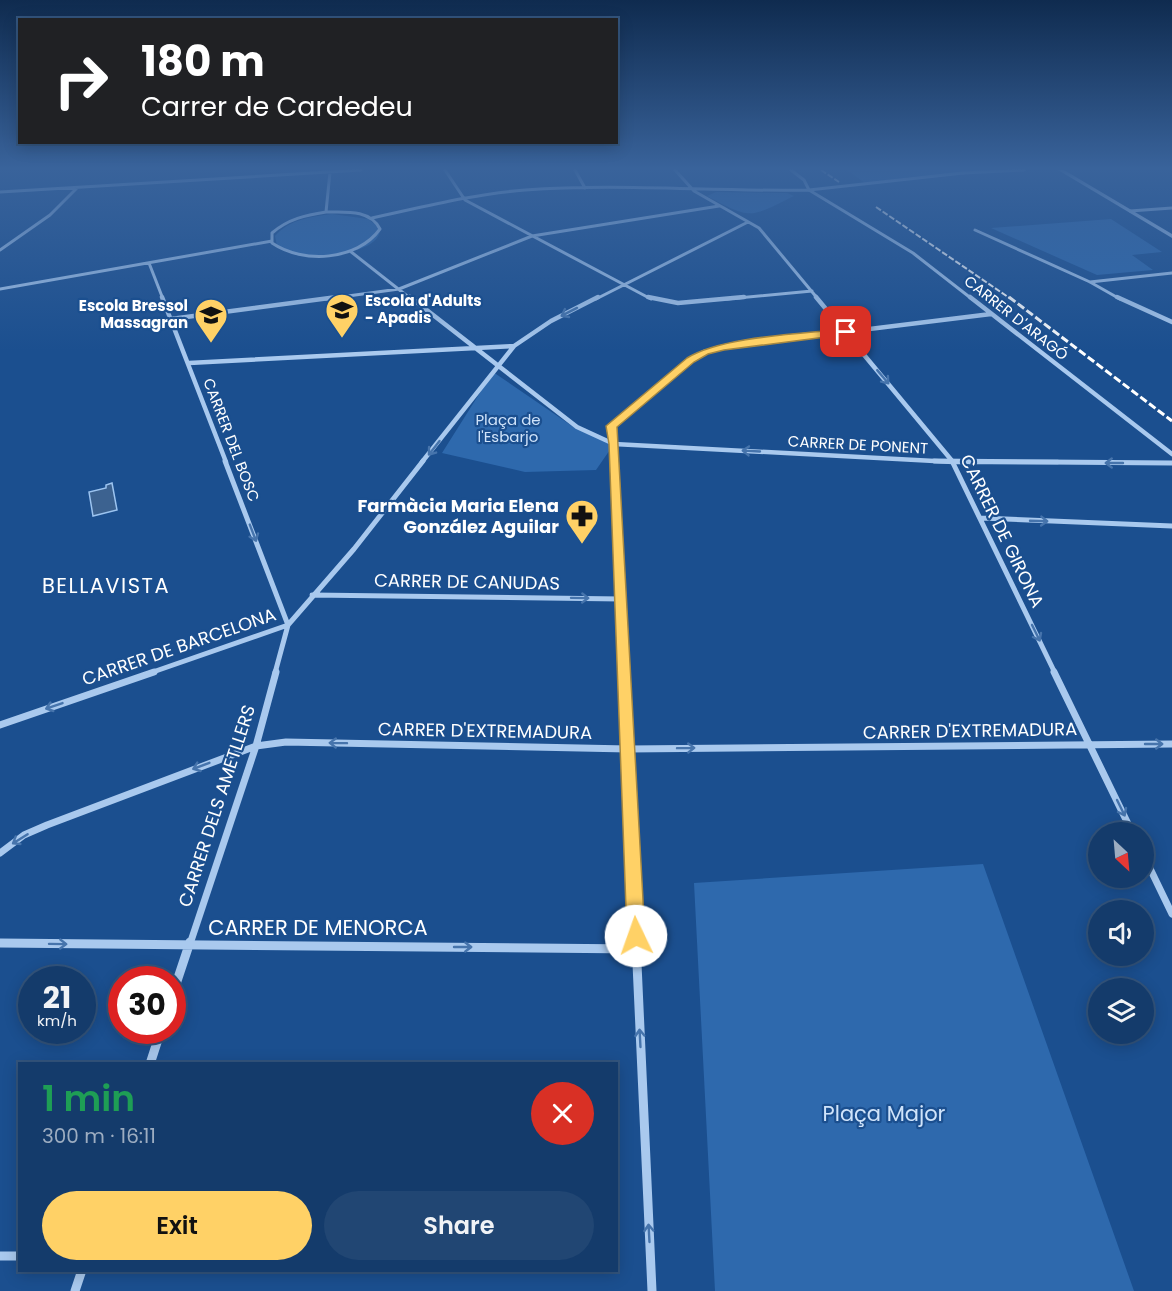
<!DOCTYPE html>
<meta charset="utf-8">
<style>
:root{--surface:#143b6b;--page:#214673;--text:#f1f3f6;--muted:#9dadc1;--line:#33557e;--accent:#ffd166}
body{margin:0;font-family:Poppins,sans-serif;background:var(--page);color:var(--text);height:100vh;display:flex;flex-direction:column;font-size:22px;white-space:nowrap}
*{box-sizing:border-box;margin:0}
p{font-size:20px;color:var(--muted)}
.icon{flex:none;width:33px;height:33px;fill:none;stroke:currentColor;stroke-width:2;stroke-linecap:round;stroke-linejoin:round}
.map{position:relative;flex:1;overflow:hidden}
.sheet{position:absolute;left:18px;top:1062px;width:600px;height:210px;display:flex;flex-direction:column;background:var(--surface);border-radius:0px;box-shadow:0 3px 15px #0003,0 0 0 2px var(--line)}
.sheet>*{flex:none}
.hud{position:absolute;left:18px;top:18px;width:600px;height:126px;border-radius:0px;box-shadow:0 3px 15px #0003,0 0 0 2px var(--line);background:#202124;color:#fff;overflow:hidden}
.needle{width:39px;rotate:154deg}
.buttons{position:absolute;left:1088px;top:822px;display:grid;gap:12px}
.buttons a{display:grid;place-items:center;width:66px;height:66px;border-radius:50%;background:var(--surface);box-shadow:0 3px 15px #0003,0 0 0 2px var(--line);font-size:30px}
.speed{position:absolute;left:18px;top:966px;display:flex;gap:12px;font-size:30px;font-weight:700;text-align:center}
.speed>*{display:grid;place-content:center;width:78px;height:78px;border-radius:50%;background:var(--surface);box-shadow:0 3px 15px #0003,0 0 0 2px var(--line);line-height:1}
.speed small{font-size:15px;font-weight:400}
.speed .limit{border:9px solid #d22;background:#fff;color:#111}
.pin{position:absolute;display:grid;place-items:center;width:51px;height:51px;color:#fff;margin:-26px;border-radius:12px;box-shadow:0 3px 9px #0006}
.me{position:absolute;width:66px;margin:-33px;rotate:357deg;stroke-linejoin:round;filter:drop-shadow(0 0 4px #0008)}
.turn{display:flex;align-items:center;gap:21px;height:126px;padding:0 24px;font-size:27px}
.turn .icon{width:78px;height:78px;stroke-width:2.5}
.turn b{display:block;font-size:42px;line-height:51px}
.round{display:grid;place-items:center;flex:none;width:63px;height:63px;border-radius:32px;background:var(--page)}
.headline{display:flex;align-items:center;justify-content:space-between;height:102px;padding:0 24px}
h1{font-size:36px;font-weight:600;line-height:45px;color:#1e9e55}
.button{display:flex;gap:12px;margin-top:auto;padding:12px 24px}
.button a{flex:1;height:69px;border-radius:36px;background:var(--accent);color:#111;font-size:24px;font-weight:600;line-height:69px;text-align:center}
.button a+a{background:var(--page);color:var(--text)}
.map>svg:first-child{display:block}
.green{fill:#2e69ad}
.water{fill:#3c6290;stroke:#9cc4f0;stroke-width:1.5}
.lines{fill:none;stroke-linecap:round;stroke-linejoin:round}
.minor-far4{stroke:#a9c9ee;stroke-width:3}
.minor-far3{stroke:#a9c9ee;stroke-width:4.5}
.minor-far2{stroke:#a9c9ee;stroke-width:5}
.minor-far1{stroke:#a9c9ee;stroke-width:7}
.minor{stroke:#a9c9ee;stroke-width:9}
.tertiary{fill:#a9c9ee;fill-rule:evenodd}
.rail-far1{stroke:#fff;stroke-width:2;stroke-dasharray:6 2;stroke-linecap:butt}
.rail{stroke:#fff;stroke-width:3;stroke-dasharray:8 3;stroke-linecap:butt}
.minor-bridge{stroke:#a9c9ee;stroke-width:3}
.oneway{stroke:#4674ac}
.route{fill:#ffd166;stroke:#a68842;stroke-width:1.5}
.labels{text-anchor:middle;stroke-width:4.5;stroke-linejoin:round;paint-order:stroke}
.far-poi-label{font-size:15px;font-weight:bold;fill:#fff;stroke:#1b4f8f;text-anchor:start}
.far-street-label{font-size:15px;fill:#fff;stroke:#1b4f8f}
.far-park-label{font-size:15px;fill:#cfe3fa;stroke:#1b4f8f}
.poi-label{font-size:18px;font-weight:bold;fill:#fff;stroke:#1b4f8f;text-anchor:end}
.street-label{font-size:18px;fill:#fff;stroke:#1b4f8f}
.quarter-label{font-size:21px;letter-spacing:1.5px;fill:#fff;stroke:#1b4f8f}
.near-street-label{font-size:21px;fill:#fff;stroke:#1b4f8f}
.near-park-label{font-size:21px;fill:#cfe3fa;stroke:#1b4f8f}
</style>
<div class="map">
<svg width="1172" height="1291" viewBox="0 0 1172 1291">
<rect width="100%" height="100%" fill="#1b4f8f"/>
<!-- green -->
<path class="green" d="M 847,170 L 1024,170 L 911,177 L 865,183 Z
M 716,192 L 787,193 L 794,196 C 749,218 752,220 707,196 Z
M 332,214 L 368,219 L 380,228 C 382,253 321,258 303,256 C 294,254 285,249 277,246 L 275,236 C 290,219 311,217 332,214 Z
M 1111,219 L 1162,252 L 1132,255 L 1153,270 L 1097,275 L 991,228 Z
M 493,372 L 572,426 L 614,444 L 596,470 L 525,472 L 442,453 Z
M 983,864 L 1134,1291 L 715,1291 L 694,883 Z"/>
<!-- water -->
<path class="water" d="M 112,483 L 117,510 L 93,516 L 89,492 L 106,488 L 106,485 Z"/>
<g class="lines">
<!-- minor-far4 -->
<path class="minor-far4" d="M 445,170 L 465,200 L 651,299
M 575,170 L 585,188
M 675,170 L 694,191 L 759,228 L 818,299
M 791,170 L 804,180 L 809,190
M 963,173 L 1024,170
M 809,190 L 913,253 L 972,299
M 0,192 L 361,170
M 1130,211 L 1172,208
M 326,212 C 345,212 370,209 380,229 C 357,261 303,264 272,243 L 272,233 C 288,219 306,215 326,212 Z
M 326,212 L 330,172
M 372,218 C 423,207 473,194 525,190 C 619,183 715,192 809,190
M 975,230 L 1090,282 L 1120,299
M 0,250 L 50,215 L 77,188
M 350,251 L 411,299
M 149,263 L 163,299
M 1090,282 L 1172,273
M 0,289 L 272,241
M 326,299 L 399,289 L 532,236 L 719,206
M 596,299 L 748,222
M 727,299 L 812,291"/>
<!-- minor-far3 -->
<path class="minor-far3" d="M 162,297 L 226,462
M 410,297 L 577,427 L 614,444 L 953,462 L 1058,462
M 648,297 L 678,303 L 744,297
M 816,297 L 953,462
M 970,297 L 1172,454
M 1117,297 L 1172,322
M 171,319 L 337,297
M 189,363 L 514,346
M 422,462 L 514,346 L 551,321 L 598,297
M 615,462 L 612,426 L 690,360 L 704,352 L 724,347 L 991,314"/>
<!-- minor-far2 -->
<path class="minor-far2" d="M 225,461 L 288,625
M 615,461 L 624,673
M 934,461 L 1172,463
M 952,461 L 1055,673
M 981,518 L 1172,526
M 312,595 L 621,599
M 150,673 L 288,625 L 354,549 L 423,461
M 275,673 L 288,625"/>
<!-- minor-far1 -->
<path class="minor-far1" d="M 624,672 L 636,944
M 1054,672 L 1132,832
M 0,725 L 154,672
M 0,853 L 24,835 L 47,825 L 256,746 L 286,742 L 628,749 L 1172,744
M 1143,854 L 1172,914
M 0,943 L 84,944
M 190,944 L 256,746 L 276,672"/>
<!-- minor -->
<path class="minor" d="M 636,942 L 652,1291
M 0,943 L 637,949
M 172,996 L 190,942
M 150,1064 L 161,1030
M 0,1256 L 20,1256
M 75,1291 L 82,1270"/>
<!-- tertiary -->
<path class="tertiary" d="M 1058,170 L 1064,170 L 1172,234 L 1172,238 Z"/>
<!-- rail-far1 -->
<path class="rail-far1" d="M 821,170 L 839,182
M 876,207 L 1011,299"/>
<!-- rail -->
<path class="rail" d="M 1009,297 L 1172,421"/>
<!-- minor-bridge -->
<path class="minor-bridge" d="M 809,190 L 963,173"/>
</g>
<!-- one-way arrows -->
<defs><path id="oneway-shaft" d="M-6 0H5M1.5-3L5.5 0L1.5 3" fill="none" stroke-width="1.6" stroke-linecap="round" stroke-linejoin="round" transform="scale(1.5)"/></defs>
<g class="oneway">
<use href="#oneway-shaft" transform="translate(569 312) rotate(153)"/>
<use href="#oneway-shaft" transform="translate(883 377) rotate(50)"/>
<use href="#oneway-shaft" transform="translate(434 448) rotate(128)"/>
<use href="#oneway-shaft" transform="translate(751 451) rotate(-177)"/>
<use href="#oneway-shaft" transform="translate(1114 463) rotate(-180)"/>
<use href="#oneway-shaft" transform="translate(1039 521) rotate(2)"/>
<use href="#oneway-shaft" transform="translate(253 533) rotate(69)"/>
<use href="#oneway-shaft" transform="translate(580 598) rotate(1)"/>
<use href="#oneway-shaft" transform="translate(1036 633) rotate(64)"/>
<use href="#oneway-shaft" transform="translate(54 706) rotate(161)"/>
<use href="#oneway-shaft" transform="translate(338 743) rotate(-179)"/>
<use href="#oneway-shaft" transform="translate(1154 744)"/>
<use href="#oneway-shaft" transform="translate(686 748) rotate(-1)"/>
<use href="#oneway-shaft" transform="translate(201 766) rotate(159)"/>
<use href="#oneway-shaft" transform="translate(1121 808) rotate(64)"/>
<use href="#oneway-shaft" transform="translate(20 839) rotate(148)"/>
<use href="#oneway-shaft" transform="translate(58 944) rotate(1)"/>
<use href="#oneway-shaft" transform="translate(463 947)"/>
<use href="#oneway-shaft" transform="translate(640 1038) rotate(-93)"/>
<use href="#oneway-shaft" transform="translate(649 1233) rotate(-93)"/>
</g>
<!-- sky -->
<linearGradient id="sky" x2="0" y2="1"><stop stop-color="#0f2b4f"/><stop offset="0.48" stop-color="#39639b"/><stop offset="1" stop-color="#39639b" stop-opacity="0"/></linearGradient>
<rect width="1172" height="351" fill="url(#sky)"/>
<!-- route -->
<path class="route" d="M 846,329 L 849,330 L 849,334 L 724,350 L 708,354 L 694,362 L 617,427 L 645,936 L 642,942 L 636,944 L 630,942 L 627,936 L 609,444 L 606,426 L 687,358 C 723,336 802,334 846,329 Z"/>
<!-- icons -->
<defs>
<g id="school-pin" transform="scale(1.725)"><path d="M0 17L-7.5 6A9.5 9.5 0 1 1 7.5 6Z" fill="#ffd166" stroke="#1b4f8f"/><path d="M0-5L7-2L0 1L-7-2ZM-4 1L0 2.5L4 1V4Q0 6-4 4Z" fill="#111"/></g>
<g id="pharmacy-pin" transform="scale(1.725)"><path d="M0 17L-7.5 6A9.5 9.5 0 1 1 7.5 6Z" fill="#ffd166" stroke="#1b4f8f"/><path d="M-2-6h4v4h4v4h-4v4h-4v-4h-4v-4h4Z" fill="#111"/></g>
</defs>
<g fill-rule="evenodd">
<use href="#school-pin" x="342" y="310"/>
<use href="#school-pin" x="211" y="315"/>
<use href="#pharmacy-pin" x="582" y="516"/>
</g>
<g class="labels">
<!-- far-poi labels -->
<g class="far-poi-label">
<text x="365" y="306">Escola d'Adults<tspan x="365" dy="17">- Apadis</tspan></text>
<text x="188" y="311" text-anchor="end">Escola Bressol<tspan x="188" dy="17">Massagran</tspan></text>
</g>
<!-- far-street labels -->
<g class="far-street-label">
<text transform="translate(1016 318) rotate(38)" y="5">CARRER D'ARAGÓ</text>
<text transform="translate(231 440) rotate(69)" y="5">CARRER DEL BOSC</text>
<text transform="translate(858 445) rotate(3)" y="5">CARRER DE PONENT</text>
</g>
<!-- far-park labels -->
<g class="far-park-label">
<text x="508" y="425">Plaça de<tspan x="508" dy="17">l'Esbarjo</tspan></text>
</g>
<!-- poi labels -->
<g class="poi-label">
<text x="559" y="512">Farmàcia Maria Elena<tspan x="559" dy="21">González Aguilar</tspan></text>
</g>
<!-- street labels -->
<g class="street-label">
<text transform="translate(1002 531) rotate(64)" y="6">CARRER DE GIRONA</text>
<text transform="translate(467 582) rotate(1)" y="6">CARRER DE CANUDAS</text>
<text transform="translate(179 647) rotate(-19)" y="6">CARRER DE BARCELONA</text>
<text transform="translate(485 731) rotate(1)" y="6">CARRER D'EXTREMADURA</text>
<text transform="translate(970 731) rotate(-1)" y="6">CARRER D'EXTREMADURA</text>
<text transform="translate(217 806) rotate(-72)" y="6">CARRER DELS AMETLLERS</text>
</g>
<!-- quarter labels -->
<g class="quarter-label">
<text x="106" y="593">BELLAVISTA</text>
</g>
<!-- near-street labels -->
<g class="near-street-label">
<text x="318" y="935">CARRER DE MENORCA</text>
</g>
<!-- near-park labels -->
<g class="near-park-label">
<text x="884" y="1121">Plaça Major</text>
</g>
</g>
</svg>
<div class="buttons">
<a><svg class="needle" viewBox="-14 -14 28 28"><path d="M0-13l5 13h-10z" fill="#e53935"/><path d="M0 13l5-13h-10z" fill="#9dadc1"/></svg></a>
<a><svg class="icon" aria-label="sound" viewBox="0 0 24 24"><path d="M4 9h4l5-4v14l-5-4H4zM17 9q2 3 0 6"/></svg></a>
<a><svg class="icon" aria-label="layers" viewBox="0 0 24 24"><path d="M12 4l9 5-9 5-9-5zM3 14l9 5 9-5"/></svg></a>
</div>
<div class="speed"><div>21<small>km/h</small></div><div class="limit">30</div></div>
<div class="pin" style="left:846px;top:332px;background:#d93025"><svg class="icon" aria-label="arrive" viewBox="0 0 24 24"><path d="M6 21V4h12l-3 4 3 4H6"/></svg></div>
<svg class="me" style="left:636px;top:936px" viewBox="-20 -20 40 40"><circle r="19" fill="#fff"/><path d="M0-13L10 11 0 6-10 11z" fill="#ffd166"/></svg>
<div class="hud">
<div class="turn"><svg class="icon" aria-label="right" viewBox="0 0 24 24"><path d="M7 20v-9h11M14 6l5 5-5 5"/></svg><div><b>180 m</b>Carrer de Cardedeu</div></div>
</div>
<section class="sheet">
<div class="headline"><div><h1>1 min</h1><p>300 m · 16:11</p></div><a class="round" style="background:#d93025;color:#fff"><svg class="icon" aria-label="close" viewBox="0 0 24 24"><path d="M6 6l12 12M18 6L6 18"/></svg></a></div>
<div class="button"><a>Exit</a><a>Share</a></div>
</section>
</div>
